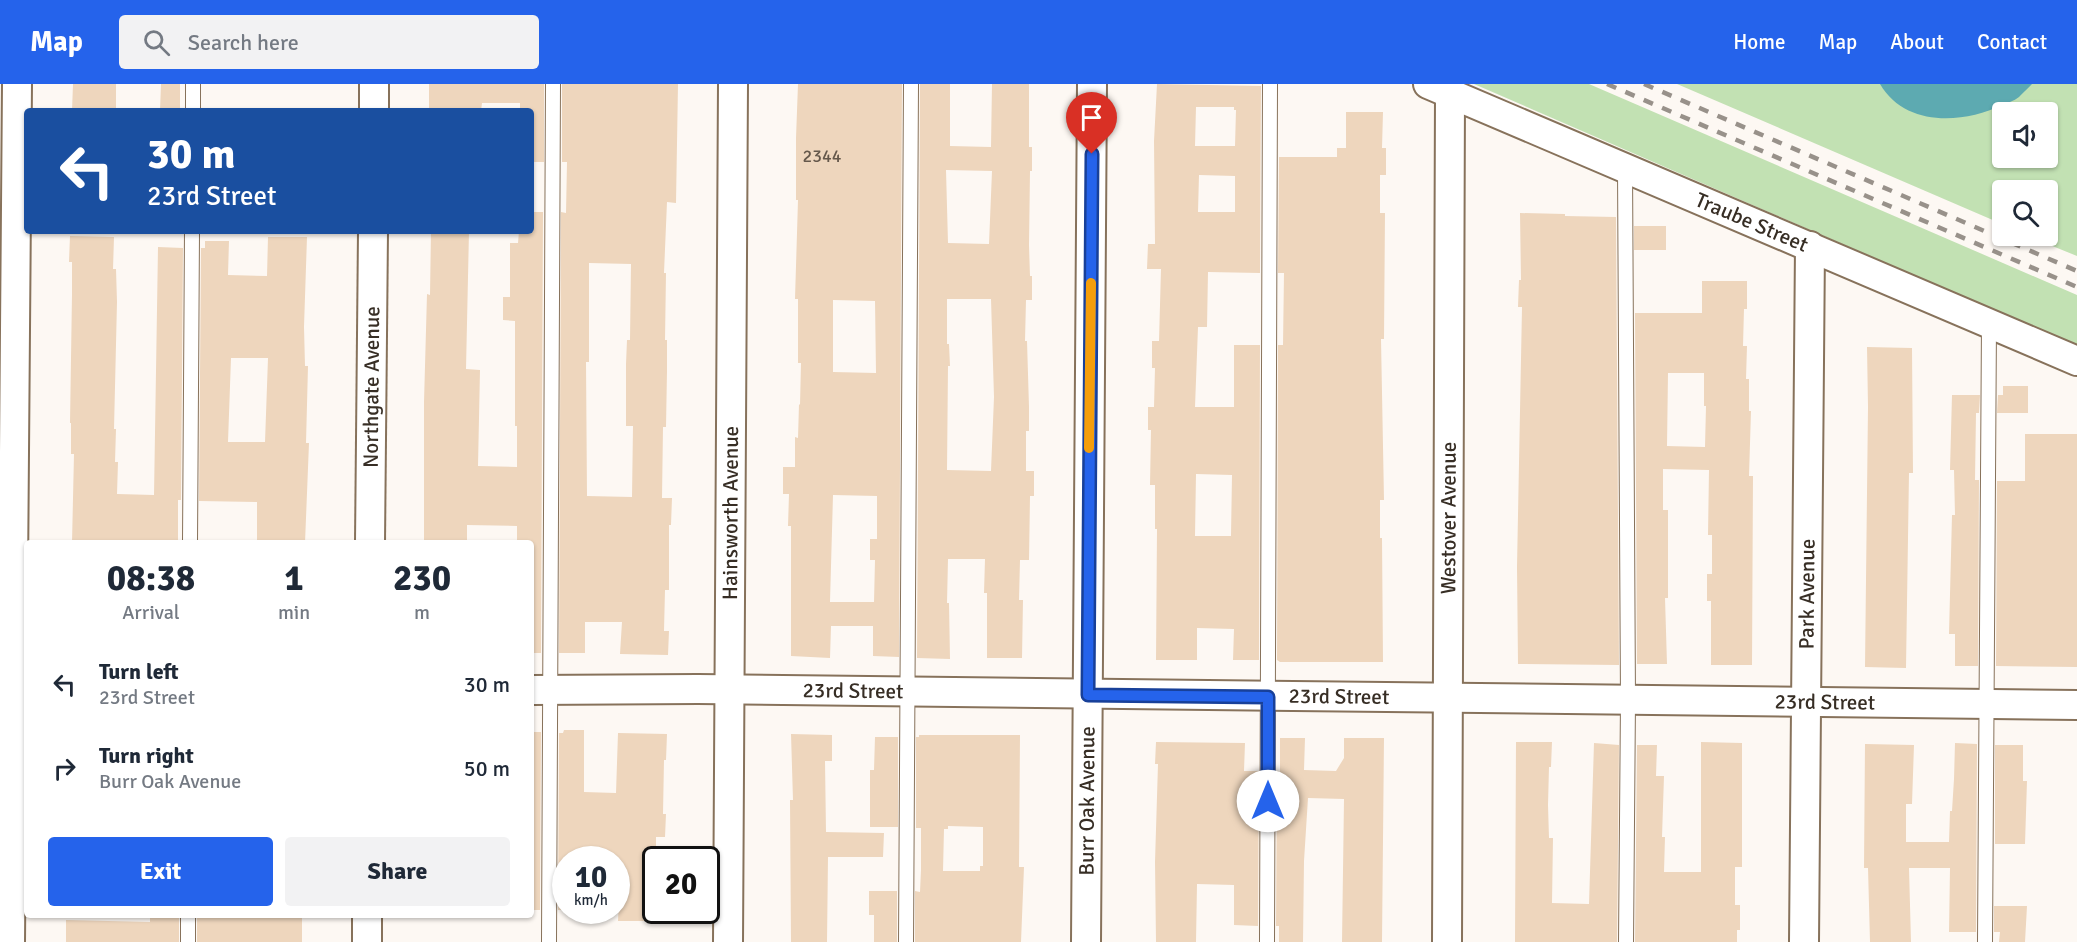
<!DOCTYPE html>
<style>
:root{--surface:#fff;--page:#f2f2f3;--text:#1f2937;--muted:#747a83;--accent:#2563eb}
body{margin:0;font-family:Signika,sans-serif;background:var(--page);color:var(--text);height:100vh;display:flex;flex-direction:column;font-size:22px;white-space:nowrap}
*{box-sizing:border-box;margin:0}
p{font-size:20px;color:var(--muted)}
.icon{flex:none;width:33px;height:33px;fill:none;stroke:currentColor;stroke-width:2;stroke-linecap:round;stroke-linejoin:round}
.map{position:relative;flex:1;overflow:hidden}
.panel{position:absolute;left:24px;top:456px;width:510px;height:378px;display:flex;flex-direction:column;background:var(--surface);border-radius:6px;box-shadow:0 2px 4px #0004}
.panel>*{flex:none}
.hud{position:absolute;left:24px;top:24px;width:510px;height:126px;border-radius:6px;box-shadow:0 2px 4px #0004;background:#1a4fa0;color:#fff;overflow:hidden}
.fabs{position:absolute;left:1992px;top:18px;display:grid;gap:12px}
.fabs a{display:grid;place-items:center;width:66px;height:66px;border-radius:6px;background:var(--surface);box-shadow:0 2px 4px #0004;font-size:30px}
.speed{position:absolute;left:552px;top:762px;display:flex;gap:12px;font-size:30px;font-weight:700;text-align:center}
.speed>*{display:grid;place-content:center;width:78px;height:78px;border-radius:50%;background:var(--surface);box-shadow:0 2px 4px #0004;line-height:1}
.speed small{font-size:15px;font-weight:400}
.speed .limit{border:3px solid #111;border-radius:9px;background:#fff;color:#111}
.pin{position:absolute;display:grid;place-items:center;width:51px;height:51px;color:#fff;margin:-62px -26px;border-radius:50% 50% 50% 0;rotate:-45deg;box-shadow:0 0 6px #0007}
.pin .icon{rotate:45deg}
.me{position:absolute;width:66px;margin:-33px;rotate:0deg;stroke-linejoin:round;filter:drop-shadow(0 0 4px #0008)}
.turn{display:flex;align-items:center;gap:21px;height:126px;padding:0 24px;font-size:27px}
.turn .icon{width:78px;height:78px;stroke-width:2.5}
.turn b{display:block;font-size:42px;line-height:51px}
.eta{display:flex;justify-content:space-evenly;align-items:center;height:102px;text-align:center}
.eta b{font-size:36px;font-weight:700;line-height:42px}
.cta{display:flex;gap:12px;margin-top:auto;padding:12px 24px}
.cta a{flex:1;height:69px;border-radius:6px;background:var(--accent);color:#fff;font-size:24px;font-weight:700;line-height:69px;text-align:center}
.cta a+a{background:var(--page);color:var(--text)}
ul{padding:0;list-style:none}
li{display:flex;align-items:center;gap:18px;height:84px;padding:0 24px}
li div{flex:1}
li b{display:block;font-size:22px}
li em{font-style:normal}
header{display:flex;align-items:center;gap:36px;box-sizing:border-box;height:84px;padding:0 30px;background:var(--accent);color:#fff}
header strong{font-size:28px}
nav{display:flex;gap:33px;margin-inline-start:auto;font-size:21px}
.search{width:420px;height:54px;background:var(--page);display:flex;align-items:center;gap:15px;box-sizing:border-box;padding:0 21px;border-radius:6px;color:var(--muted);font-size:22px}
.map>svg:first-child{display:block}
.green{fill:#c2e1b3;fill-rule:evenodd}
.water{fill:#5daab1}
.building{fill:#eed6bd;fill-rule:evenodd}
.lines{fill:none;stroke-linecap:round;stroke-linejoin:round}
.lane-casing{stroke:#87725b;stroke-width:16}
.street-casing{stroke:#87725b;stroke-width:32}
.lane{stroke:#fff;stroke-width:14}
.street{stroke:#fff;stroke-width:28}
.rail{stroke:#98918a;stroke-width:4.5;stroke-dasharray:10 10;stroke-linecap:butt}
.route-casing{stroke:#184099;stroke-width:15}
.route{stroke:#2563eb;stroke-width:10}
.slow{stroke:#f59e0b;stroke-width:10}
.labels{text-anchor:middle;stroke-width:5;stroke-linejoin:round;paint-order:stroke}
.number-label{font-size:18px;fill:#65584b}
.street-label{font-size:21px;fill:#372e25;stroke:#fdf8f3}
</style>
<header>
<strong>Map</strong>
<div class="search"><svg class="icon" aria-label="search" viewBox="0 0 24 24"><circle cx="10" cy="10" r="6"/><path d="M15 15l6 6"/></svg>Search here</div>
<nav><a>Home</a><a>Map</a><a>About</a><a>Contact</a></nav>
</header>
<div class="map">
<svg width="2077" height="858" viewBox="0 0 2077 858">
<rect width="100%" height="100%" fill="#fdf8f3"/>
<!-- green -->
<path class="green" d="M 1474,0 L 1589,0 L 2077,211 L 2077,262 Z
M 1677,0 L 2077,0 L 2077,172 L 2028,152 L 2048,152 L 2048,106 L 2002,106 L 2002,140 ZM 2002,28 L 2048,28 L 2048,74 L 2002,74 Z"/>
<!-- water -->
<path class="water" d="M 1880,0 L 2032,0 C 2028,4 2023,9 2019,13 C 2014,17 2007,19 2002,21 C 1963,40 1905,43 1880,0 Z"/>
<!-- building -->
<path class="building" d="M 73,0 L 116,0 L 116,27 L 72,27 Z
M 161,0 L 180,0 L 180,27 L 160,27 Z
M 429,0 L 544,0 L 544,78 L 531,78 L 531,27 L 520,27 L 520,19 L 482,19 L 481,27 L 429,27 Z
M 562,0 L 678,0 L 676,119 L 667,118 L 664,189 L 666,189 L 665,256 L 667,256 L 667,287 L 666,343 L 663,343 L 662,414 L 672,414 L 671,441 L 669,441 L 669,506 L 665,506 L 664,547 L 669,547 L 668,571 L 620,570 L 622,538 L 585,538 L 585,569 L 559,569 L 561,128 L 566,129 L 567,78 L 562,78 ZM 589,179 L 631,180 L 630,256 L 627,256 L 626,280 L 626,342 L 633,342 L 632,413 L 587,412 L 586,278 L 589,278 Z
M 798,0 L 902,0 L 899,573 L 873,572 L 873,542 L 831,542 L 830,574 L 791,572 L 791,442 L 788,442 L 789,410 L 783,410 L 783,383 L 795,383 L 795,353 L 798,354 L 799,320 L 800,321 L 801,279 L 798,279 L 798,215 L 795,215 L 798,116 L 796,116 L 796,54 ZM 833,216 L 875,217 L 876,289 L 833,288 ZM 833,411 L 877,412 L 877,455 L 870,455 L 870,476 L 875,476 L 874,518 L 830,518 Z
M 920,0 L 950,0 L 950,62 L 991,63 L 992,0 L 1029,0 L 1029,63 L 1032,63 L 1032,87 L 1030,87 L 1029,161 L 1030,192 L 1032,192 L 1032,216 L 1026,216 L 1025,257 L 1027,257 L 1029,323 L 1029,347 L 1026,347 L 1026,387 L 1034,387 L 1034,412 L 1030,412 L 1029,476 L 1020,476 L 1019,516 L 1023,516 L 1022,574 L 987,574 L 987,509 L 984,509 L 985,475 L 948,475 L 947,519 L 949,519 L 950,575 L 917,574 ZM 946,86 L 992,87 L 989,160 L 948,159 ZM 947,215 L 991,215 L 994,313 L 991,387 L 947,386 L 948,282 L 950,282 L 949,260 L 947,260 Z
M 1157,0 L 1261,2 L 1260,189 L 1208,188 L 1207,243 L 1198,243 L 1195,323 L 1234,323 L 1234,261 L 1260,261 L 1259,576 L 1233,576 L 1234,545 L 1197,544 L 1197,576 L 1156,576 L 1157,445 L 1155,445 L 1155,401 L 1150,401 L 1151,346 L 1148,346 L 1148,323 L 1154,323 L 1155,284 L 1152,284 L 1152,257 L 1159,257 L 1161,185 L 1147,185 L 1148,160 L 1155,160 L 1154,57 ZM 1196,23 L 1234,23 L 1234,26 L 1236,26 L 1235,62 L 1195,62 ZM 1199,91 L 1235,92 L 1235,128 L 1198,128 ZM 1196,390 L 1232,391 L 1231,452 L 1195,452 Z
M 1346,28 L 1383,28 L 1382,64 L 1386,64 L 1386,91 L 1380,91 L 1380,129 L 1385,129 L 1384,255 L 1381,255 L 1384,416 L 1380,416 L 1380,454 L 1382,454 L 1383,578 L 1280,578 L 1277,576 L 1278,261 L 1283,261 L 1284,189 L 1278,189 L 1279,73 L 1337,73 L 1337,64 L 1346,64 Z
M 531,128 L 543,128 L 541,569 L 531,569 L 531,459 L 517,459 L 517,442 L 467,441 L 467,459 L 424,459 L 424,318 L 427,210 L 430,211 L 431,147 L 469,147 L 466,285 L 480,286 L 478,382 L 517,383 L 517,342 L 515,342 L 515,237 L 503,236 L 503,213 L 510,213 L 510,159 L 518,159 L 519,147 L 531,147 Z
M 1520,129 L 1565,130 L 1565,132 L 1616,133 L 1619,581 L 1518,580 L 1517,483 L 1522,223 L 1518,223 L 1519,196 L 1521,196 Z
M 1634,142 L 1666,142 L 1666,166 L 1634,166 Z
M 70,152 L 114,153 L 113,185 L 116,185 L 117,218 L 114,345 L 116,345 L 115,378 L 118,378 L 117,410 L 154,411 L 158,163 L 183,164 L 181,416 L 178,416 L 178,459 L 72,459 L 74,370 L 71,370 L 71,339 L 70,339 L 72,210 L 72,178 L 69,178 Z
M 268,153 L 307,153 L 304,243 L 305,282 L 308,282 L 306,359 L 309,359 L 305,459 L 257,459 L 257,418 L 199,417 L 201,164 L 205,164 L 205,157 L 229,157 L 228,191 L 267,192 ZM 231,274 L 268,274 L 265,358 L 228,358 Z
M 1702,197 L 1747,197 L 1747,225 L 1744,225 L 1743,262 L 1747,262 L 1746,295 L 1749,295 L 1749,327 L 1751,327 L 1749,392 L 1753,392 L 1752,581 L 1711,581 L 1711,517 L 1707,517 L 1707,490 L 1712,490 L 1712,451 L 1708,451 L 1709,386 L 1663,385 L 1663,426 L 1668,426 L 1668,514 L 1665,514 L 1667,580 L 1637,580 L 1635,229 L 1702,229 ZM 1668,289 L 1704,289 L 1704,322 L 1706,322 L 1705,363 L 1667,362 Z
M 1867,263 L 1912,264 L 1913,389 L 1909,389 L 1906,584 L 1865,583 L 1868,323 Z
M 2003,302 L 2028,302 L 2028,329 L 1997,329 L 1998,311 L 2003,311 Z
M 1952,311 L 1980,311 L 1979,329 L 1976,329 L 1975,396 L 1979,396 L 1978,582 L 1955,582 L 1955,550 L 1949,550 L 1952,431 L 1955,431 L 1954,386 L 1950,386 Z
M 2025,350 L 2077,350 L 2077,583 L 1996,582 L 1997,397 L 2025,397 Z
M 564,646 L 584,646 L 584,708 L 616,709 L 618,649 L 667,650 L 666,676 L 664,676 L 663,730 L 666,730 L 665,753 L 656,753 L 656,837 L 618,837 L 621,776 L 566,776 L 566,826 L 558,826 L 559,649 L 563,649 Z
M 531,648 L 541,648 L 540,826 L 531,826 Z
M 791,650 L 832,651 L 832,677 L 825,677 L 826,748 L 884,749 L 883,773 L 828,773 L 827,858 L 791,858 L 790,716 L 793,716 Z
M 919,651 L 1020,651 L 1019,783 L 1024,783 L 1021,858 L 915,858 L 915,807 L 920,808 L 921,786 L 921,744 L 916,744 L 916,653 L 919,653 ZM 948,742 L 983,743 L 983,782 L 980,782 L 980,787 L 943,787 L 944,745 L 948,745 Z
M 875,653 L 898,653 L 898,743 L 870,743 L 870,686 L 874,686 Z
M 1280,654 L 1305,654 L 1304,686 L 1336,687 L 1344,674 L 1344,654 L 1384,654 L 1382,858 L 1342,858 L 1344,715 L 1308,714 L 1304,777 L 1303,858 L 1279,858 L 1279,842 L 1276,842 L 1277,687 L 1280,688 Z
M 1156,658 L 1245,659 L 1244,687 L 1259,687 L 1258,842 L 1234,841 L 1234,801 L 1197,800 L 1196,858 L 1156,858 L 1155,778 L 1158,680 L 1155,680 Z
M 1516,658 L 1552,658 L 1551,683 L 1549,683 L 1548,721 L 1549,754 L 1553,754 L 1552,819 L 1589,820 L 1594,659 L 1619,661 L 1617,858 L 1515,858 Z
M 1701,658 L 1742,659 L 1742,783 L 1735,783 L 1735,821 L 1740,821 L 1740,846 L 1737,846 L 1737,858 L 1635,858 L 1637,661 L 1657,661 L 1656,692 L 1664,692 L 1662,753 L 1665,753 L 1664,788 L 1701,788 Z
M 1955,659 L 1977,660 L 1976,848 L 1949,848 L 1950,784 L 1909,784 L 1911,858 L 1870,858 L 1868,784 L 1864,784 L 1865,660 L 1914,661 L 1912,720 L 1906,720 L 1906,758 L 1949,758 L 1950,727 L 1952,727 L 1954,695 Z
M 1995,661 L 2023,661 L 2023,697 L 2027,697 L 2025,760 L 1995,760 Z
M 869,807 L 897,807 L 897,858 L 874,858 L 874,831 L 869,831 Z
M 1994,822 L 2027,822 L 2025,858 L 1999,858 L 2000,848 L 1994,848 Z
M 150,831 L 179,831 L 179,858 L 66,858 L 66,836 L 150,838 Z
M 197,831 L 302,831 L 302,858 L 197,858 Z"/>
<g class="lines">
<!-- lane casing -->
<g class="lane-casing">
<path id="lane" d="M 193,27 L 193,0
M 1625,84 L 1628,616 L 1626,858
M 190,459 L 192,147
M 188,858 L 188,831
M 549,858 L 553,0
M 906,858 L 911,0
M 1267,858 L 1270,0
M 1985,858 L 1989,239"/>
</g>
<!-- street casing -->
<g class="street-casing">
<g id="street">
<path id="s1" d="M 1428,0 L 2077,277"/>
<path d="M 374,27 L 374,0"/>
<path id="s2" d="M 370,459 L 373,147"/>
<path id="s3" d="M 531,606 L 698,605 L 2077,621"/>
<path d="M 10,858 L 17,0"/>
<path d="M 367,858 L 367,831"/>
<path id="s4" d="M 728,858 L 733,0"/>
<path id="s5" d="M 1086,858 L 1092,0"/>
<path id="s6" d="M 1447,858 L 1450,10"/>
<path id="s7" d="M 1804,858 L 1810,162"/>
</g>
</g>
<!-- lane -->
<use href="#lane" class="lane"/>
<!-- street -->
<use href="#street" class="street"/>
<!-- rail -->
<path class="rail" d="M 1607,0 L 2077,203
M 1644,0 L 2077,187"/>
</g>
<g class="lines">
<!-- route casing -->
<g class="route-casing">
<path id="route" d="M 1092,70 L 1088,611 L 1268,613 L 1268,717"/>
</g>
<!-- route -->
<use href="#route" class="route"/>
<!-- slow -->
<path class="slow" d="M 1089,364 L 1091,199"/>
</g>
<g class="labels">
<!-- number labels -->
<g class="number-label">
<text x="822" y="78">2344</text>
</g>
<!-- street labels -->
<g class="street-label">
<text dy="7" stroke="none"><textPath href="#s1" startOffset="352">Traube Street</textPath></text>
<text dy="7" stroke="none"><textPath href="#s2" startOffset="156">Northgate Avenue</textPath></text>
<text dy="7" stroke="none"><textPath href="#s4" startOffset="429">Hainsworth Avenue</textPath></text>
<text dy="7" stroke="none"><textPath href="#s6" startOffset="424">Westover Avenue</textPath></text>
<text dy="7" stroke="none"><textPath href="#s7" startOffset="348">Park Avenue</textPath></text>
<text dy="7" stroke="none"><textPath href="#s3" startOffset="322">23rd Street</textPath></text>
<text dy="7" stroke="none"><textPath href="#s3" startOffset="808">23rd Street</textPath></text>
<text dy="7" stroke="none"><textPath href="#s3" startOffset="1294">23rd Street</textPath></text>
<text dy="7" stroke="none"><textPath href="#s5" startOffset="141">Burr Oak Avenue</textPath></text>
</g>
</g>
</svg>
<div class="fabs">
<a><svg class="icon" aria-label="sound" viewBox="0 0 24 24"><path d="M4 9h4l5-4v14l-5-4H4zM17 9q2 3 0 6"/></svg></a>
<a><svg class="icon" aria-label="search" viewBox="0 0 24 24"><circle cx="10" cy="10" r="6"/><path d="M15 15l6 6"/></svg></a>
</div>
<div class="speed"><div>10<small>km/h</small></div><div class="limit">20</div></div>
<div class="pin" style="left:1092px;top:70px;background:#d93025"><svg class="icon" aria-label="arrive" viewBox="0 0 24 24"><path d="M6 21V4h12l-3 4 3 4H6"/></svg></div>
<svg class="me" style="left:1268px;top:717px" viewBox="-20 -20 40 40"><circle r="19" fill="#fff"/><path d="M0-13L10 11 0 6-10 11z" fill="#2563eb"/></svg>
<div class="hud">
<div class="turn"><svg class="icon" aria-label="left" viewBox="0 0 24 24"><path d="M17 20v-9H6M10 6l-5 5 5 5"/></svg><div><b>30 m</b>23rd Street</div></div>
</div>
<section class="panel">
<div class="eta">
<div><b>08:38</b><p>Arrival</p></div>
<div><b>1</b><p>min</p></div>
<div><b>230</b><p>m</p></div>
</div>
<ul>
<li><svg class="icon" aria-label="left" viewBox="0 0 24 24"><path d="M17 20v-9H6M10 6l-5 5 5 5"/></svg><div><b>Turn left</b><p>23rd Street</p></div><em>30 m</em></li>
<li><svg class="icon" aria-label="right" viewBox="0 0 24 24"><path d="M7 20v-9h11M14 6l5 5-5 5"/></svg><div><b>Turn right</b><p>Burr Oak Avenue</p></div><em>50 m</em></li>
</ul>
<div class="cta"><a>Exit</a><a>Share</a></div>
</section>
</div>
